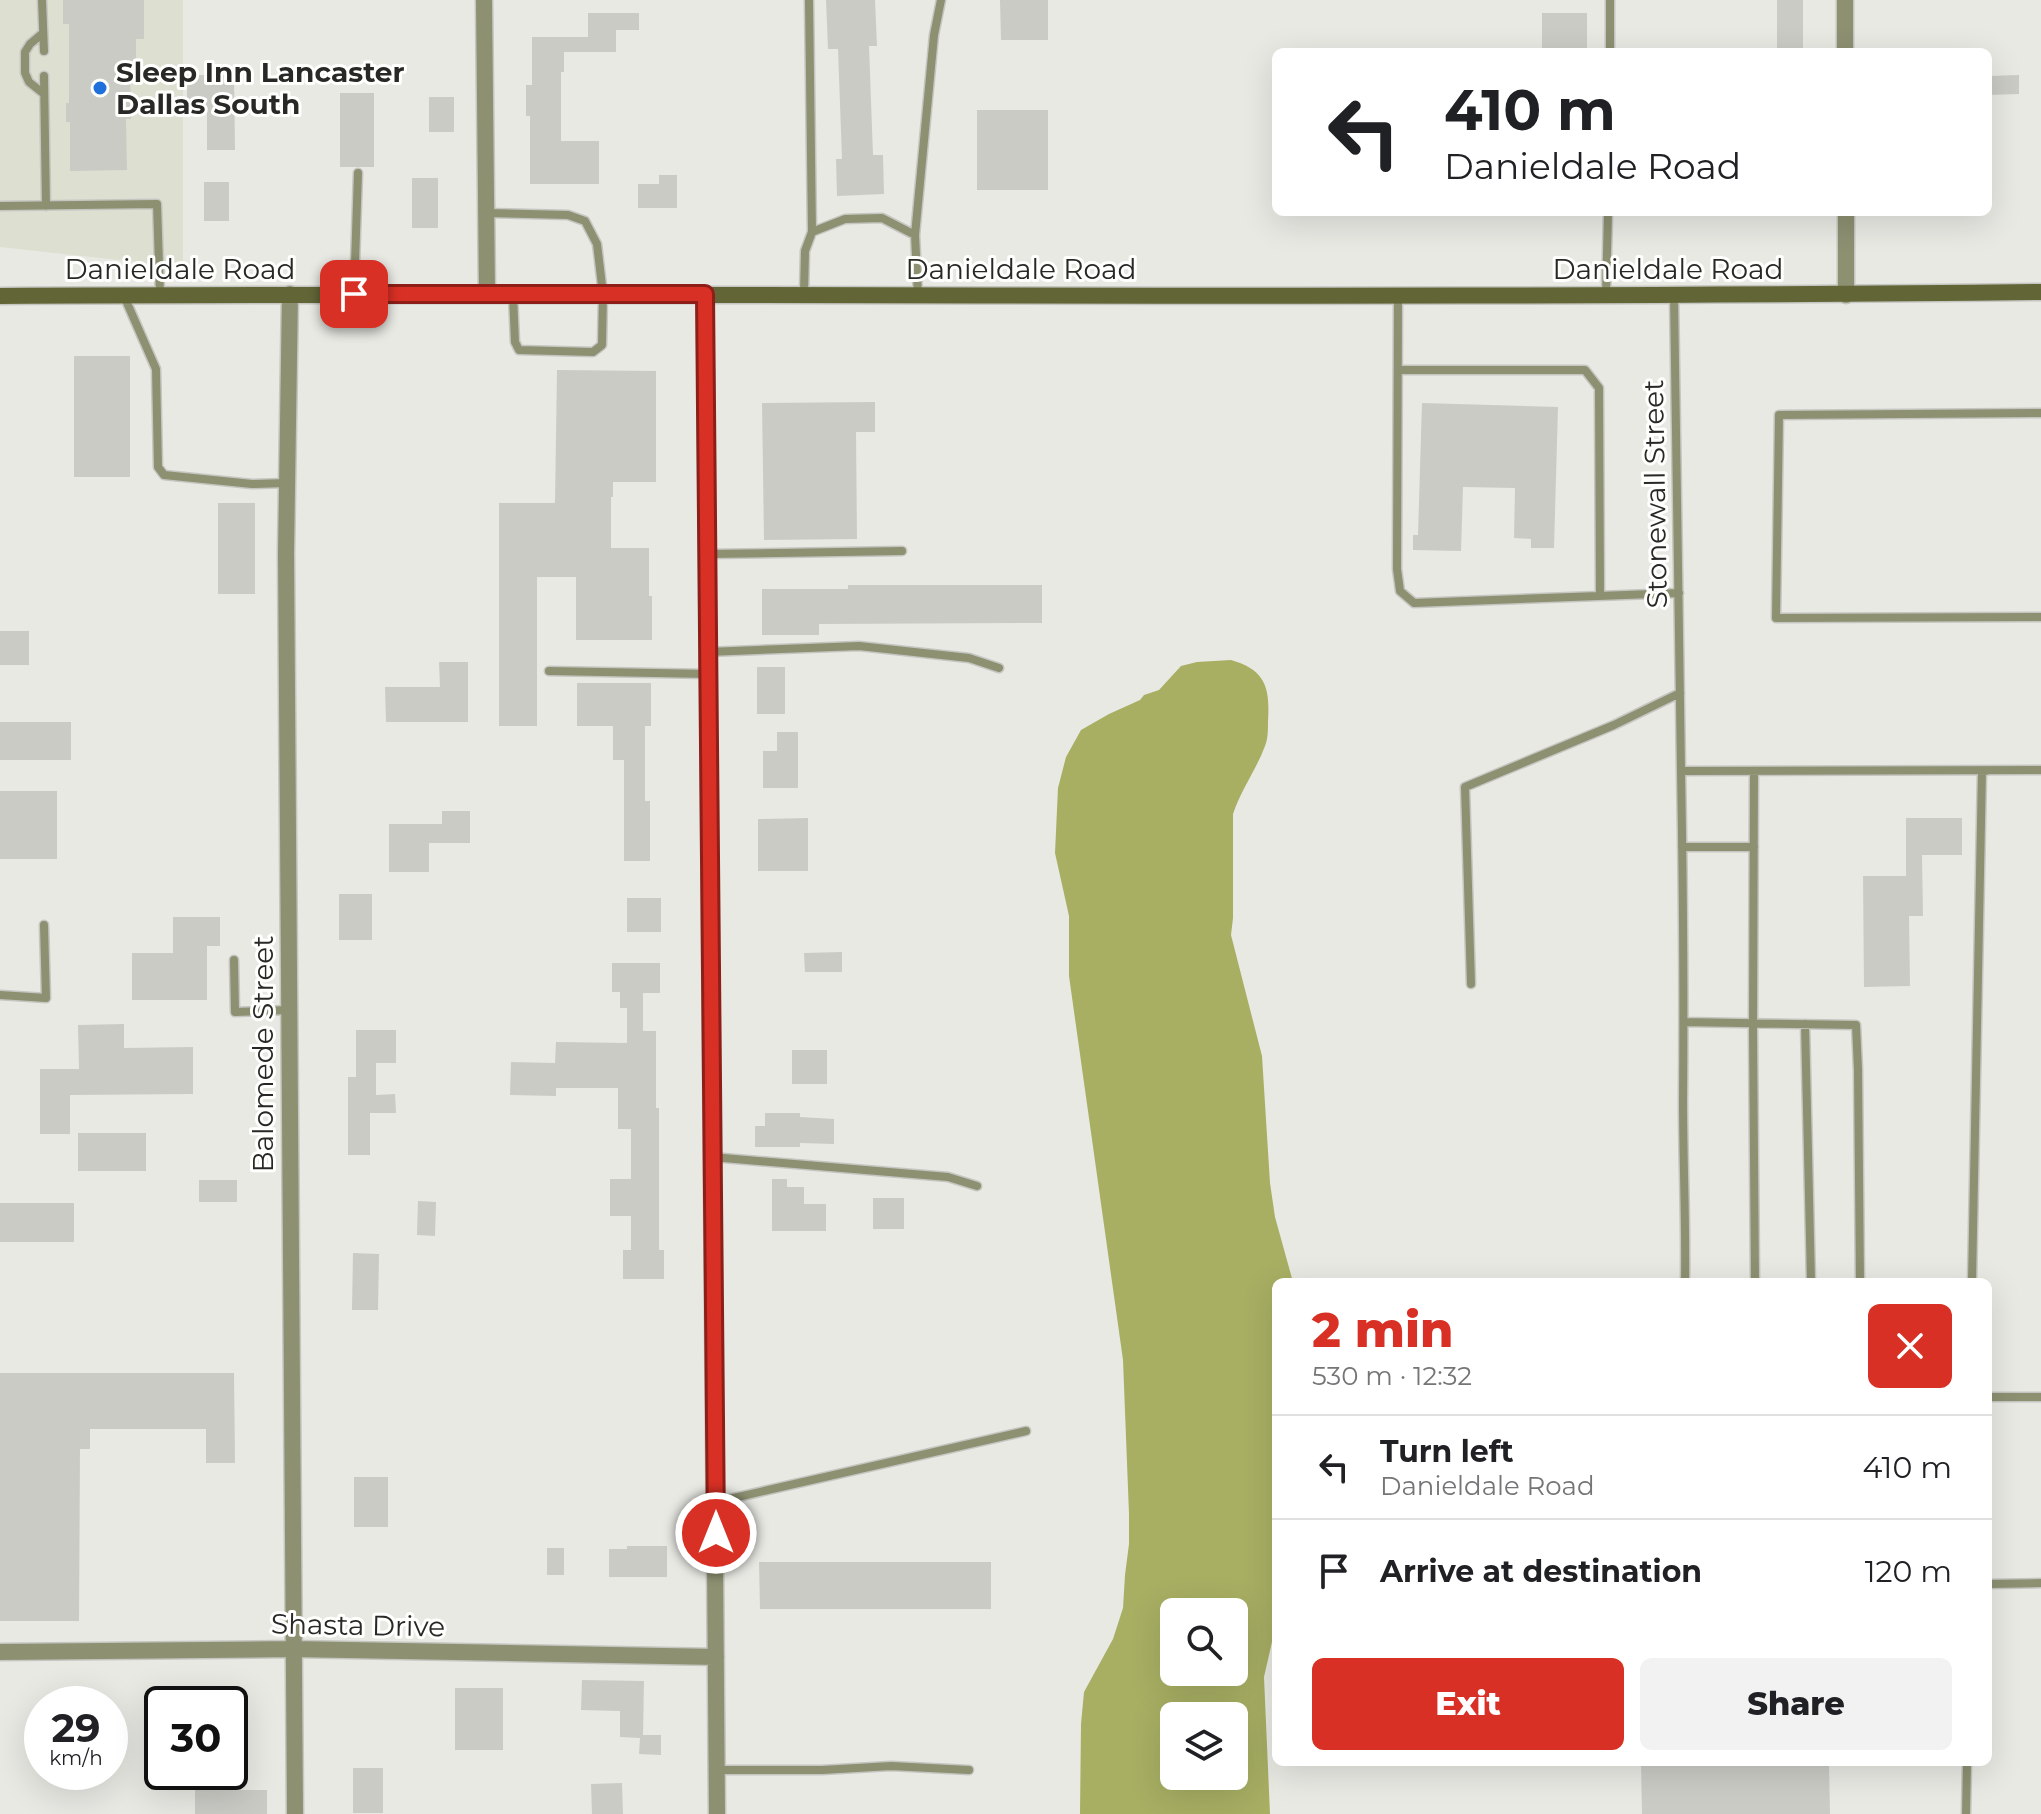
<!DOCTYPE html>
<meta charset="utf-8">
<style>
:root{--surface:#fff;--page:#f2f2f2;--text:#202124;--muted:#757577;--line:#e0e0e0;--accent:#d93025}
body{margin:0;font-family:Montserrat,sans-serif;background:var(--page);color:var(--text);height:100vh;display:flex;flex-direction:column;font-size:30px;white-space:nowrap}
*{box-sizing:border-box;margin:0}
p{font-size:26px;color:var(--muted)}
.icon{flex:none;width:44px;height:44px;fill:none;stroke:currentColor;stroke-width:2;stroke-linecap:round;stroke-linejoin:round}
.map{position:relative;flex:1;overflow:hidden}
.drawer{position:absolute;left:1272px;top:1278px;width:720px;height:488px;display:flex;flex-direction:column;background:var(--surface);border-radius:12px;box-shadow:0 8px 32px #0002}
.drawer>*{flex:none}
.banner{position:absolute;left:1272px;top:48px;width:720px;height:168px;border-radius:12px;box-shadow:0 8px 32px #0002;background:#fff;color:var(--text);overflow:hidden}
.buttons{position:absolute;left:1160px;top:1598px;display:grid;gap:16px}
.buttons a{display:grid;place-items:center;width:88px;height:88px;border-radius:12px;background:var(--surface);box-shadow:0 8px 32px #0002;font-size:40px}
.speed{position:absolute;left:24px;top:1686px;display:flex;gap:16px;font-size:40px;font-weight:700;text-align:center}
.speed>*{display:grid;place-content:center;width:104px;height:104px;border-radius:50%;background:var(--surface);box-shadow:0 8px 32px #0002;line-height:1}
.speed small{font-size:20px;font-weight:400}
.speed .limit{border:4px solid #111;border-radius:12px;background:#fff;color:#111}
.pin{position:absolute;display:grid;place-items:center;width:68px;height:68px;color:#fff;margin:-34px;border-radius:16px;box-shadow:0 4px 12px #0006}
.me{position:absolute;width:88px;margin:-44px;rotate:0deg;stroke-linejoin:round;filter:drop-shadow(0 0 6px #0008)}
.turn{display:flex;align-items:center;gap:28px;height:168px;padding:0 40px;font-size:36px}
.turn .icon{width:104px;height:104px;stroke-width:2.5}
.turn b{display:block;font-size:56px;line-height:68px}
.round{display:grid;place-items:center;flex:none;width:84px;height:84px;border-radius:12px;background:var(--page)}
.overview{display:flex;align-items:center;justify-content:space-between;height:136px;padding:0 40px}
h1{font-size:48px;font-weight:800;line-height:60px;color:var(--accent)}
.primary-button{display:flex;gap:16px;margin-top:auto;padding:16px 40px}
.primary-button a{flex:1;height:92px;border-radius:12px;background:var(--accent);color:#fff;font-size:32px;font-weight:800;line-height:92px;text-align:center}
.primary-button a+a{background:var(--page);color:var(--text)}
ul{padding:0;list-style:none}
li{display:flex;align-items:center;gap:24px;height:104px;padding:0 40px;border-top:2px solid var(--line)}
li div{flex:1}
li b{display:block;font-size:30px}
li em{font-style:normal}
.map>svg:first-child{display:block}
.built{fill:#dddfd1}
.forest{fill:#a8af63;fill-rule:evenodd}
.building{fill:#cacbc5}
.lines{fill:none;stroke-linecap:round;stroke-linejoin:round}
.lane-casing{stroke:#c5c6c1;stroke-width:11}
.street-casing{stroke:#c5c6c1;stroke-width:19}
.secondary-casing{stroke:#c5c6c1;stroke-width:19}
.lane{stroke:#8d9071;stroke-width:8}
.street{stroke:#8d9071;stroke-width:16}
.secondary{stroke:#626637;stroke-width:16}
.route-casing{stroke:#8d1f18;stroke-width:20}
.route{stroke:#d93025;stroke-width:14}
.poi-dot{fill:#1f70db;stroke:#fffffe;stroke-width:3}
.labels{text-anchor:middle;stroke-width:6;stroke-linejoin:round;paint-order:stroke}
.poi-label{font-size:28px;font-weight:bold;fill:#282826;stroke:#fffffe;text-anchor:start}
.street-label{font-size:28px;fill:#282826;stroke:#fffffe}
</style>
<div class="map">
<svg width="2041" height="1814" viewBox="0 0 2041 1814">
<rect width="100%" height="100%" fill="#e8e9e3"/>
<!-- built -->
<path class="built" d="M 0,0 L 183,0 L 183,267 L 0,247 Z"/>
<!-- forest -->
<path class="forest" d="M 1231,660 C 1266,670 1270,688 1268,721 C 1268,730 1268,739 1265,746 C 1256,770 1241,790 1233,814 L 1233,918 L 1231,935 L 1262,1056 L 1270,1183 L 1275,1217 L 1293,1282 L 1276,1282 L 1276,1624 L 1264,1677 L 1270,1814 L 1080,1814 L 1081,1724 L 1084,1692 L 1113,1639 L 1123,1608 L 1125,1575 L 1129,1544 L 1129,1514 L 1123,1360 L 1069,976 L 1069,916 L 1055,853 L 1058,788 L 1066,757 L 1081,730 L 1109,714 L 1140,700 L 1144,695 L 1159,690 L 1181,666 L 1197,662 ZM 1174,1612 L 1234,1612 L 1234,1672 L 1174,1672 ZM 1174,1716 L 1234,1716 L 1234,1776 L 1174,1776 Z"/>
<!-- building -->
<path class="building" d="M 63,0 L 144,0 L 144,39 L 136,39 L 136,72 L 130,72 L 131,119 L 126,119 L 127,170 L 70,171 L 70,122 L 66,122 L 66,103 L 69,103 L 69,24 L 63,24 Z
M 826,0 L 875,0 L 877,46 L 869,46 L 873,155 L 883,155 L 884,194 L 837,196 L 836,159 L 842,159 L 838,49 L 828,49 Z
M 1000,0 L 1048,0 L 1048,40 L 1001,40 Z
M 1777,0 L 1803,0 L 1803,52 L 1777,52 Z
M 588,13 L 639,13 L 639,30 L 616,30 L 616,52 L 564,52 L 564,72 L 561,72 L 561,141 L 599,141 L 599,184 L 530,184 L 530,116 L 526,116 L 526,85 L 532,85 L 532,37 L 588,37 Z
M 1542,13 L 1587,13 L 1587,52 L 1542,52 Z
M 187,75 L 234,75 L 235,150 L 207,150 L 207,111 L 187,111 Z
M 2019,75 L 2019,94 L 1988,95 L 1988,76 Z
M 340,93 L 374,93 L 374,167 L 340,167 Z
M 429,97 L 454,97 L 454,132 L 429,132 Z
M 977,110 L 1048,110 L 1048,190 L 977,190 Z
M 659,175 L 677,175 L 677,208 L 638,208 L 638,184 L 659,184 Z
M 412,178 L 438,178 L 438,228 L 412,228 Z
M 204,182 L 229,182 L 229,221 L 204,221 Z
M 74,356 L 130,356 L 130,477 L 74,477 Z
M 557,370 L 656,371 L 656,482 L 613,482 L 613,497 L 611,497 L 611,548 L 649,548 L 649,596 L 652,596 L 652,640 L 576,640 L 576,577 L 537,577 L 537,726 L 499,726 L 499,503 L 555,503 Z
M 875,402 L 875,432 L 856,432 L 857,539 L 764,540 L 762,403 Z
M 1422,403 L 1558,407 L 1554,548 L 1531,548 L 1531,539 L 1514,538 L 1515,488 L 1463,487 L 1461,551 L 1413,550 L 1413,535 L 1418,535 Z
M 218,503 L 255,503 L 255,594 L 218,594 Z
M 848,585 L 1042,585 L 1042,623 L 819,624 L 819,635 L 762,635 L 762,589 L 848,589 Z
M 0,631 L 29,631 L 29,665 L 0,665 Z
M 439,662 L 468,662 L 468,722 L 386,722 L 385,687 L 440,687 Z
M 757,667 L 785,667 L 785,714 L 757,714 Z
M 577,683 L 651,683 L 651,726 L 645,726 L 645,801 L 650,801 L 650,861 L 624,861 L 624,760 L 613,760 L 613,726 L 577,726 Z
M 0,722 L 71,722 L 71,760 L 0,760 Z
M 777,732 L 798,732 L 798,788 L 763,788 L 763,751 L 777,751 Z
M 0,791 L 57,791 L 57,859 L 0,859 Z
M 442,811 L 470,811 L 470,843 L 429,843 L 429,872 L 389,872 L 389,824 L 442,824 Z
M 808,818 L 808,871 L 758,871 L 758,819 Z
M 1906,818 L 1962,818 L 1962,855 L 1922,855 L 1923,916 L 1909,916 L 1910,986 L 1864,987 L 1863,876 L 1906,876 Z
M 339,894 L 372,894 L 372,940 L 339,940 Z
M 627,898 L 661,898 L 661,932 L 627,932 Z
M 173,917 L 220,917 L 220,946 L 207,946 L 207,1000 L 132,1000 L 132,953 L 173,953 Z
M 842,952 L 842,972 L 805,972 L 804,953 Z
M 612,963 L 660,963 L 660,993 L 643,993 L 643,1031 L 656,1031 L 656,1108 L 659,1108 L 659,1250 L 664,1250 L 664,1279 L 623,1279 L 623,1250 L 631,1250 L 631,1216 L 610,1216 L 610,1179 L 631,1179 L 631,1129 L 618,1129 L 618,1088 L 556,1088 L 556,1096 L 510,1095 L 511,1062 L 555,1063 L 556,1042 L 627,1043 L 627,1008 L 620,1008 L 620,992 L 612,992 Z
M 124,1024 L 124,1048 L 193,1047 L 193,1094 L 70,1095 L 70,1134 L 40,1134 L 40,1069 L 79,1069 L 78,1025 Z
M 356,1030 L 396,1030 L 396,1063 L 376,1063 L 376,1095 L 395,1094 L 396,1113 L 370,1113 L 370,1155 L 348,1155 L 348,1077 L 356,1077 Z
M 792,1050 L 827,1050 L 827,1084 L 792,1084 Z
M 765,1113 L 800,1113 L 800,1117 L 834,1119 L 834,1144 L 800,1143 L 800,1147 L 755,1147 L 755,1126 L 765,1126 Z
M 78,1133 L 146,1133 L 146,1171 L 78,1171 Z
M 772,1179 L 787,1179 L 787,1187 L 804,1187 L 804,1204 L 826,1204 L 826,1231 L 772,1231 Z
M 199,1180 L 237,1180 L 237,1202 L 199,1202 Z
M 873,1198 L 904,1198 L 904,1229 L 873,1229 Z
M 418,1201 L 436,1202 L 435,1236 L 417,1235 Z
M 0,1203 L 74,1203 L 74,1242 L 0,1242 Z
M 353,1253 L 379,1254 L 378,1310 L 352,1310 Z
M 0,1373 L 234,1373 L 235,1463 L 206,1463 L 206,1429 L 90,1429 L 90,1449 L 80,1449 L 79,1621 L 0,1621 Z
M 354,1477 L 388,1477 L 388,1527 L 354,1527 Z
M 627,1546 L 667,1546 L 667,1577 L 609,1577 L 609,1549 L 627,1549 Z
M 547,1548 L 564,1548 L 564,1575 L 547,1575 Z
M 759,1562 L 991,1562 L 991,1609 L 760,1609 Z
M 582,1680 L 644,1681 L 643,1735 L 661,1735 L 661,1755 L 639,1754 L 640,1738 L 620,1737 L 620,1711 L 581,1710 Z
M 455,1688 L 503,1688 L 503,1750 L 455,1750 Z
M 1641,1762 L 1829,1762 L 1830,1814 L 1642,1814 Z
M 353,1768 L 383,1768 L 383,1813 L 353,1813 Z
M 622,1783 L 623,1814 L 592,1814 L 591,1784 Z
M 195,1786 L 211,1786 L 211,1790 L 267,1790 L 267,1814 L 195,1814 Z"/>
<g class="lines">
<!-- lane casing -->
<g class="lane-casing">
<path id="lane" d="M 42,0 L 44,51
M 809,0 L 812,232
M 43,33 L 30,44 L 25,52 L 25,73 L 29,82 L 44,94
M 1610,52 L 1610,0
M 44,76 L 46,206
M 0,206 L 157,204 L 160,295
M 486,213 L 568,215 L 585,221 L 597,244 L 603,294 L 602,345 L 593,352 L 519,350 L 515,342 L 513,295
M 354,294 L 358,173
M 804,294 L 805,251 L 812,232 L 845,219 L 882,218 L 915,235
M 918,295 L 915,235 L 934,35 L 941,0
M 1398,295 L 1397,569 L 1400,591 L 1414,603 L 1679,593
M 1606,295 L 1608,212
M 1674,295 L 1681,771 L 2041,770
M 124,296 L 156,369 L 158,467 L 164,475 L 252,484 L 286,483
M 1398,370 L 1585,370 L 1599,388 L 1600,596
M 2041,413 L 1779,415 L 1776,618 L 2041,617
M 708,554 L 902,551
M 708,652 L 859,646 L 969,658 L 999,668
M 549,671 L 708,674
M 1681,771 C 1683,881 1684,990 1683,1100 C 1683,1160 1686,1221 1685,1282
M 1754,771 L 1753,1030 L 1755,1282
M 1682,847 L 1754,847
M 234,960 L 235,1012 L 289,1010
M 1471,984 L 1465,787 L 1614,725 L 1680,693
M 0,995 L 46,998 L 44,925
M 1684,1022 L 1856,1025 L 1858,1070 L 1860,1282
M 1805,1024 L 1811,1282
M 712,1157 L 948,1177 L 977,1186
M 1972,1282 L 1982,771 L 1986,771
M 1988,1397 L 2041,1397
M 716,1502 L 1026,1431
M 1988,1584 L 2041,1583
M 717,1770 L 822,1770 L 891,1766 L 969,1770
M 1966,1814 L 1967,1762"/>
</g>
<!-- street casing -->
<g class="street-casing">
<path id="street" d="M 484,0 L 487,294
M 1845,0 L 1845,52
M 1846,212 L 1846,295
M 290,294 L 286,553 L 295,1814
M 705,294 L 717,1814
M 0,1652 L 293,1649 L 716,1657"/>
</g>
<!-- secondary casing -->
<g class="secondary-casing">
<path id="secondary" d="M 0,296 C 680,292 1361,300 2041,292"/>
</g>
<!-- lane -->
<use href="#lane" class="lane"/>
<!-- street -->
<use href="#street" class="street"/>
<!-- secondary -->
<use href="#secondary" class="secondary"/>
</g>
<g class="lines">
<!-- route casing -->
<g class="route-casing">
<path id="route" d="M 354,294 L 705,294 L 716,1533"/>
</g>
<!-- route -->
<use href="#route" class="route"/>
</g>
<!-- markers -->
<circle class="poi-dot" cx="100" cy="88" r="8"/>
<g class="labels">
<!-- poi labels -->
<g class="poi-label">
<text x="116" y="82">Sleep Inn Lancaster<tspan x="116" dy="32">Dallas South</tspan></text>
</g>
<!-- street labels -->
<g class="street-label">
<text x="180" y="279">Danieldale Road</text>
<text x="1021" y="279">Danieldale Road</text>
<text x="1668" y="279">Danieldale Road</text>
<text transform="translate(1655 494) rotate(-91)" y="10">Stonewall Street</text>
<text transform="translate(263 1054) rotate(-90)" y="10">Balomede Street</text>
<text transform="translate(358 1625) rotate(1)" y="10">Shasta Drive</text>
</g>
</g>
</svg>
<div class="buttons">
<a><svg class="icon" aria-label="search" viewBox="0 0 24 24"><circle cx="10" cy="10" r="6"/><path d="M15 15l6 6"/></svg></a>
<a><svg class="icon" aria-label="layers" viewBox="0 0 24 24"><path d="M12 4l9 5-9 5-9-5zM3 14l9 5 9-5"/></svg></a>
</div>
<div class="speed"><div>29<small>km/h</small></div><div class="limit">30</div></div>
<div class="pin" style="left:354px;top:294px;background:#d93025"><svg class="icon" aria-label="arrive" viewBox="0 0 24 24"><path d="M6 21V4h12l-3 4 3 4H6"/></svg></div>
<svg class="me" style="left:716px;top:1533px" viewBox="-20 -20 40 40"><circle r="17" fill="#d93025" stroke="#fff" stroke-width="3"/><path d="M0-11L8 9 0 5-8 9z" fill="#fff"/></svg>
<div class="banner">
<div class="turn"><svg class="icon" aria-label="left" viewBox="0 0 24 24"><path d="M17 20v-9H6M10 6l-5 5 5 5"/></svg><div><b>410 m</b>Danieldale Road</div></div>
</div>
<section class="drawer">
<div class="overview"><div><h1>2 min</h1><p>530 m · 12:32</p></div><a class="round" style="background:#d93025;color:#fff"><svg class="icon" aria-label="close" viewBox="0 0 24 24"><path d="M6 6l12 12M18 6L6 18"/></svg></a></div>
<ul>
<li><svg class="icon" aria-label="left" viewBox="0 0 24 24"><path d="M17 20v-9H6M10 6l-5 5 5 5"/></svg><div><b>Turn left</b><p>Danieldale Road</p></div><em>410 m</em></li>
<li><svg class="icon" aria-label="arrive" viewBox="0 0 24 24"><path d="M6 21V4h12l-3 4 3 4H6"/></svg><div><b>Arrive at destination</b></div><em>120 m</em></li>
</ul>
<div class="primary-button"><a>Exit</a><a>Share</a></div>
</section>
</div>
